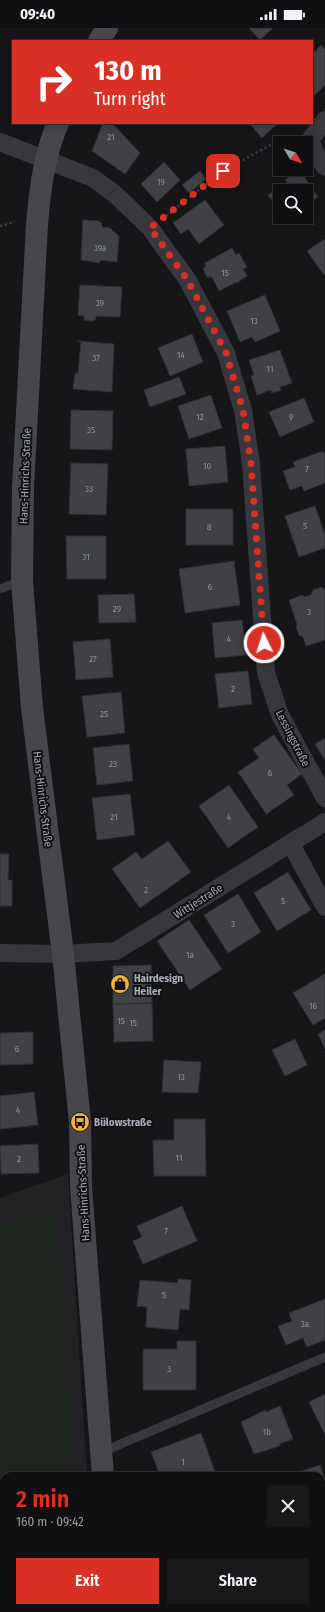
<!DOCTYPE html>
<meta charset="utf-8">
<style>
:root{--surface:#101012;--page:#19191b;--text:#f1f3f6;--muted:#9c9d9f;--line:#303032;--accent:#d93025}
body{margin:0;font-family:"Fira Sans Condensed",sans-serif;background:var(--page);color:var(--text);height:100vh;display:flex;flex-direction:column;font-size:15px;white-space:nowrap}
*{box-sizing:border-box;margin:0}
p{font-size:13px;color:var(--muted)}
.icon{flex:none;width:22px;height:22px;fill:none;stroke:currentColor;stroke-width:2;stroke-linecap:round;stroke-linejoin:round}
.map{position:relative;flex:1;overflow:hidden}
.sheet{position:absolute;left:0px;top:1444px;width:325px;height:140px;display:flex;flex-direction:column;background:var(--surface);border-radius:12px 12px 0 0;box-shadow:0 2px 10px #0003,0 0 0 1px var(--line)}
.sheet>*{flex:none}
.guide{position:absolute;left:12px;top:12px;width:301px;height:84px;border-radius:0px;box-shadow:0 2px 10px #0003,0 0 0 1px var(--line);background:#d93025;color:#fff;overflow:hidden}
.needle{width:26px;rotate:129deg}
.fabs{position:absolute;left:273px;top:108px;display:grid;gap:8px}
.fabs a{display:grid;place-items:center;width:40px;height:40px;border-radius:0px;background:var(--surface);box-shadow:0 2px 10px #0003,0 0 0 1px var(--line);font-size:20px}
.pin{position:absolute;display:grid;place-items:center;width:34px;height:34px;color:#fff;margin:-17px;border-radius:8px;box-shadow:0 2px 6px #0006}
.me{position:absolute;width:44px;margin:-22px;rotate:356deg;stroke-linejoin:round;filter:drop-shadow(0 0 3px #0008)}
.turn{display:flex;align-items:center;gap:14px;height:84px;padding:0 16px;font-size:18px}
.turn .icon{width:52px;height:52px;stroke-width:2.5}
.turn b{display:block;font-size:28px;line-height:34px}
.round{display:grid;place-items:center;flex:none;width:42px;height:42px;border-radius:0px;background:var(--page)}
.summary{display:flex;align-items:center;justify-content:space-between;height:68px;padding:0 16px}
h1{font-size:24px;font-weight:600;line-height:30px;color:var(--accent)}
.action{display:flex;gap:8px;margin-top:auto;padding:8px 16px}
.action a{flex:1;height:46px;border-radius:0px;background:var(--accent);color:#fff;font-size:16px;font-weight:600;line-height:46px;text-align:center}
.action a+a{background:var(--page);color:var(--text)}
.status{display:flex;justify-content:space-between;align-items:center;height:28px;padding:0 20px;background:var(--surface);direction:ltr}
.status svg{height:11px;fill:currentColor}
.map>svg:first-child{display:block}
.built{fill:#222225}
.green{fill:#1e261f}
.building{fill:#404145;stroke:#303034}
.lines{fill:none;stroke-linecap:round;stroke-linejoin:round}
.path{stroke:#3d3f44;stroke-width:2.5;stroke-dasharray:2 3;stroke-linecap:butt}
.service{stroke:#37383d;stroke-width:9}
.minor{stroke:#37383d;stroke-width:18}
.secondary{stroke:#45474d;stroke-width:22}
.route{stroke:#d93025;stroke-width:7;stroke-dasharray:0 12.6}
.labels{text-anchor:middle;stroke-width:4;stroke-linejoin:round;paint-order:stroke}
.number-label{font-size:9px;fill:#8e929b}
.street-label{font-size:11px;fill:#a8adb8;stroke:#111113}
.poi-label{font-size:11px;font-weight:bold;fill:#a8adb8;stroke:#111113;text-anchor:start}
</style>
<div class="status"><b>09:40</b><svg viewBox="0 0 49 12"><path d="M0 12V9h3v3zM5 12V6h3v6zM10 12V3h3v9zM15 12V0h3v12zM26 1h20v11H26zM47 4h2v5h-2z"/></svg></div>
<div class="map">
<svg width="325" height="1584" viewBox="0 0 325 1584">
<rect width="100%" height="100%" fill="#161618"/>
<!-- built -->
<path class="built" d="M 68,1146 L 87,1448 L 4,1448 L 4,1527 L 0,1528 L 0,1170 Z"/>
<!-- green -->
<path class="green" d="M 55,1180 L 72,1403 L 66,1448 L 4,1448 L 4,1519 L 0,1519 L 0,1200 Z"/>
<!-- building -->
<path class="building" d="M 249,0 L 273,0 L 260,12 Z
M 321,17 L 325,22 L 325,57 L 314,68 L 312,66 L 312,26 Z
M 103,95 L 112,95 L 140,125 L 125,146 L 92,123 Z
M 249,95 L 278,95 L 262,110 Z
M 164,134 L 180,152 L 157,174 L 141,156 Z
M 299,141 L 318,169 L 306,177 L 306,163 L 280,163 L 280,184 L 268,167 L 287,154 L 285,152 Z
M 200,143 L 206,151 L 189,165 L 182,157 Z
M 205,172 L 224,197 L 199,216 L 188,201 L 181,206 L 173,195 Z
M 83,192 L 99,193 L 102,196 L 102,199 L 110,200 L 119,208 L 117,234 L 100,232 L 100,235 L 81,232 Z
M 325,211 L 325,246 L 324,247 L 307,223 Z
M 232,220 L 236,227 L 239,225 L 247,239 L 243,241 L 247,248 L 238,254 L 234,255 L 219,263 L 212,249 L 207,249 L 203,241 L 206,237 L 205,235 Z
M 80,257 L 122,259 L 120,289 L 96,288 L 96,291 L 93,293 L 84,292 L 84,288 L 78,287 Z
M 265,267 L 280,303 L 255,314 L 252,309 L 240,314 L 227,283 Z
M 192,306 L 203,334 L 170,348 L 158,320 Z
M 77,313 L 114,316 L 112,364 L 73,361 L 75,345 L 78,345 L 81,314 Z
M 280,322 L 292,355 L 280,359 L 281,362 L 272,365 L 271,362 L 257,367 L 251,348 L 254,347 L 249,332 Z
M 179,349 L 186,366 L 150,379 L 144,362 Z
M 211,367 L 222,400 L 189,411 L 178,378 Z
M 304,370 L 314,394 L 280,409 L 269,384 Z
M 71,382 L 113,383 L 112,422 L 70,421 Z
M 225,418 L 228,454 L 189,458 L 186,421 Z
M 323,423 L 325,427 L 325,455 L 304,463 L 302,458 L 290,462 L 283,443 L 295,439 L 293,434 Z
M 71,435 L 108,436 L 106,487 L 69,486 Z
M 315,478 L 325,507 L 325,520 L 299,529 L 285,488 Z
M 186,481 L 233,481 L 233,517 L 186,517 Z
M 66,508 L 106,508 L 106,551 L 67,551 Z
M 234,533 L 240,577 L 185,585 L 179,541 Z
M 321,559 L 325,562 L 325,612 L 306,618 L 303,609 L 299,607 L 296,599 L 297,596 L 289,572 L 303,567 L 304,569 L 311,567 L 313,562 Z
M 134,566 L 136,594 L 99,595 L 98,567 Z
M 242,592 L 246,627 L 215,630 L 212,595 Z
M 110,611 L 113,649 L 76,652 L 73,614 Z
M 248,643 L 252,676 L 219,680 L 215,646 Z
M 121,664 L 125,705 L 87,709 L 82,668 Z
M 274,707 L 302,746 L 287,757 L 294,767 L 266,786 L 238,744 L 259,730 L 253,721 Z
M 325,710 L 325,732 L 315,716 Z
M 129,716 L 133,753 L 97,757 L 93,720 Z
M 229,757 L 258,799 L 228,820 L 199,778 Z
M 130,766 L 135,807 L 97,812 L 92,770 Z
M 168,813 L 191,844 L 140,880 L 112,841 L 136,824 L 142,831 Z
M 0,826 L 9,826 L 8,852 L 12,852 L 12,878 L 0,878 Z
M 288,844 L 311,882 L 277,903 L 254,865 Z
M 238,866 L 261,904 L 228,925 L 204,887 Z
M 189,892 L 222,941 L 190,962 L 157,913 Z
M 151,937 L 152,975 L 113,976 L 113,938 Z
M 325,946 L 325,990 L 313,997 L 293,965 Z
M 152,975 L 153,1013 L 114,1014 L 113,976 Z
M 325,1002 L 325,1021 L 318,1006 Z
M 33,1004 L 33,1036 L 0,1037 L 0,1005 Z
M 295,1011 L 307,1037 L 285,1048 L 272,1022 Z
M 164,1032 L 201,1034 L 198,1065 L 162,1064 Z
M 34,1064 L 38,1097 L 0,1101 L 0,1068 Z
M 174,1091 L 205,1091 L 206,1148 L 154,1148 L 153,1112 L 174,1112 Z
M 38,1116 L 39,1145 L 1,1146 L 0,1118 Z
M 182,1178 L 197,1213 L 143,1236 L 133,1213 L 142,1209 L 137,1198 Z
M 178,1251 L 191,1252 L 189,1282 L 180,1281 L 178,1302 L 146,1299 L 147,1279 L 137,1278 L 140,1252 L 177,1255 Z
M 325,1271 L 325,1312 L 307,1319 L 303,1310 L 286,1317 L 278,1298 L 292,1293 L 289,1285 Z
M 177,1313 L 196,1313 L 196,1362 L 143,1362 L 143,1321 L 177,1321 Z
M 325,1366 L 325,1407 L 309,1374 Z
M 280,1378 L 293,1411 L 279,1416 L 280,1418 L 254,1426 L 241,1394 L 265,1382 L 266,1384 Z
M 201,1405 L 215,1444 L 205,1448 L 160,1448 L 151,1424 Z
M 320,1437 L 325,1452 L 325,1475 L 321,1476 L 321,1448 L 286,1448 Z
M 324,1537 L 325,1582 L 319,1584 L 298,1584 L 296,1580 L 321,1580 L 321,1538 Z
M 0,1569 L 4,1569 L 4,1580 L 51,1580 L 52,1584 L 0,1584 Z
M 193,1580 L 213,1580 L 214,1584 L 172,1584 Z"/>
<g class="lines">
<!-- path -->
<path class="path" d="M 166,188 L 223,143 L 287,108 L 290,108
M 0,198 L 15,194
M 176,1580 L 177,1583
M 235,1580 L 236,1584"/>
<!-- service -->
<path class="service" d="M 0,561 L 22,553
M 102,1424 L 325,1329
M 268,1580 L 269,1584"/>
<!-- minor -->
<path class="minor" d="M 325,92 L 310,112 L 316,126 L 325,139
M 0,114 L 93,150 L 116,167 L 150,200 L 187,251 L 226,325 L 243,382 L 251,436 L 266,645 L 280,687 L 325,770
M 291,816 L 325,879
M 0,925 L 63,926 L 116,923 L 325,794
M 321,1513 L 325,1512
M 0,1547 L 4,1547"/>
<!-- secondary -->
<path class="secondary" d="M 99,13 L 107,0
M 58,95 C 44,127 40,162 37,196 L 23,460 L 22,553 L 32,680 L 63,926 L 80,1094 L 81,1159 L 103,1448
M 94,1580 L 94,1584"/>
</g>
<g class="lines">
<!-- route -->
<path class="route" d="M 223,143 L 150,200 L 187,251 L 226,325 L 243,382 L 251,436 L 264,615"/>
</g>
<!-- icons -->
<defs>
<g id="shop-disc" transform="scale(1)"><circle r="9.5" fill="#f2b134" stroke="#111113"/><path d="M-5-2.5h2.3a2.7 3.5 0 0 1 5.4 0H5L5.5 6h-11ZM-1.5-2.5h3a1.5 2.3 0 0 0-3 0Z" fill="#111"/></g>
<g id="bus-disc" transform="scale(1)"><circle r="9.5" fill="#f2b134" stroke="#111113"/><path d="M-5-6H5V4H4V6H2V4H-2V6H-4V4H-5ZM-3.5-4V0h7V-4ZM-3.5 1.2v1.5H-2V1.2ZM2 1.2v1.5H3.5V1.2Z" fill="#111"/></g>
</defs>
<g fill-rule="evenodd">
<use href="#shop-disc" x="120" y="956"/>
<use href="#bus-disc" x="80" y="1094"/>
</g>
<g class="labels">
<!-- number labels -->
<g class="number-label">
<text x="111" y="112">21</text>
<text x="161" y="157">19</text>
<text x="100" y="223">39a</text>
<text x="225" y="248">15</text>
<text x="100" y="278">39</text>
<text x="254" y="296">13</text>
<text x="181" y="330">14</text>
<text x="96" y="333">37</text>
<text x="270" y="344">11</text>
<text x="200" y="392">12</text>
<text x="291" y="392">9</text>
<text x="91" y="405">35</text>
<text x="207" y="441">10</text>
<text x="307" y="444">7</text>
<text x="89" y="464">33</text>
<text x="305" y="501">5</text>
<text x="209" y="502">8</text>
<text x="86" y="532">31</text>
<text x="210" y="562">6</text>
<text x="117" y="584">29</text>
<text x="309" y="587">3</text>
<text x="229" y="614">4</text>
<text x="93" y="634">27</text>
<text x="233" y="664">2</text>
<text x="104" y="689">25</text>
<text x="113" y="739">23</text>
<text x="270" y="748">6</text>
<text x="114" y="792">21</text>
<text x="229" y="792">4</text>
<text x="146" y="865">2</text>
<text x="283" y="876">5</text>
<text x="233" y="899">3</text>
<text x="190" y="930">1a</text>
<text x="313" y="981">16</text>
<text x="121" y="996">15</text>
<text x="133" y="998">15</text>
<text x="17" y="1024">6</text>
<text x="181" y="1052">13</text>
<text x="18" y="1085">4</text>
<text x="179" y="1133">11</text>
<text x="19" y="1134">2</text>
<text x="166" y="1206">7</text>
<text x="164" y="1270">5</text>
<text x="305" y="1299">3a</text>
<text x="169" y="1344">3</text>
<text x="267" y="1407">1b</text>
<text x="183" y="1437">1</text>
</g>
<!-- street labels -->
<g class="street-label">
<text transform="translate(25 448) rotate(-88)" y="4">Hans-Hinrichs-Straße</text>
<text transform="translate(293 710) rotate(63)" y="4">Lessingstraße</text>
<text transform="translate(43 771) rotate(83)" y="4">Hans-Hinrichs-Straße</text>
<text transform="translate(198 873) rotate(-32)" y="4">Wittjestraße</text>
<text transform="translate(83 1165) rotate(-93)" y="4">Hans-Hinrichs-Straße</text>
</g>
<!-- poi labels -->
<g class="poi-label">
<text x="134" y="954">Hairdesign<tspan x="134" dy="13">Heiler</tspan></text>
<text x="94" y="1098">Bülowstraße</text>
</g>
</g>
</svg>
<div class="fabs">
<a><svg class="needle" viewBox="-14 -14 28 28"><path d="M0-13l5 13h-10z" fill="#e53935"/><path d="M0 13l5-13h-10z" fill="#9c9d9f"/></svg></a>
<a><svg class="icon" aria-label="search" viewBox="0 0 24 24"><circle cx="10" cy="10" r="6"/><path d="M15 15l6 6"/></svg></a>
</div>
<div class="pin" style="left:223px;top:143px;background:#d93025"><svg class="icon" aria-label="arrive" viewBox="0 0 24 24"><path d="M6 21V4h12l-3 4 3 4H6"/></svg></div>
<svg class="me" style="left:264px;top:615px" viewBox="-20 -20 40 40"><circle r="17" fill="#d93025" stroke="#fff" stroke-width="3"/><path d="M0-11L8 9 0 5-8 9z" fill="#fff"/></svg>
<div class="guide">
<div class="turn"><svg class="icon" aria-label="right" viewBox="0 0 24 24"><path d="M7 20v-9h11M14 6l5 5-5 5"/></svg><div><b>130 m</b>Turn right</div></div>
</div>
<section class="sheet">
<div class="summary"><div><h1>2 min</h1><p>160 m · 09:42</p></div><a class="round"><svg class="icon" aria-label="close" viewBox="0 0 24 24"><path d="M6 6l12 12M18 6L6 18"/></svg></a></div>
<div class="action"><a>Exit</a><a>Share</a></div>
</section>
</div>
